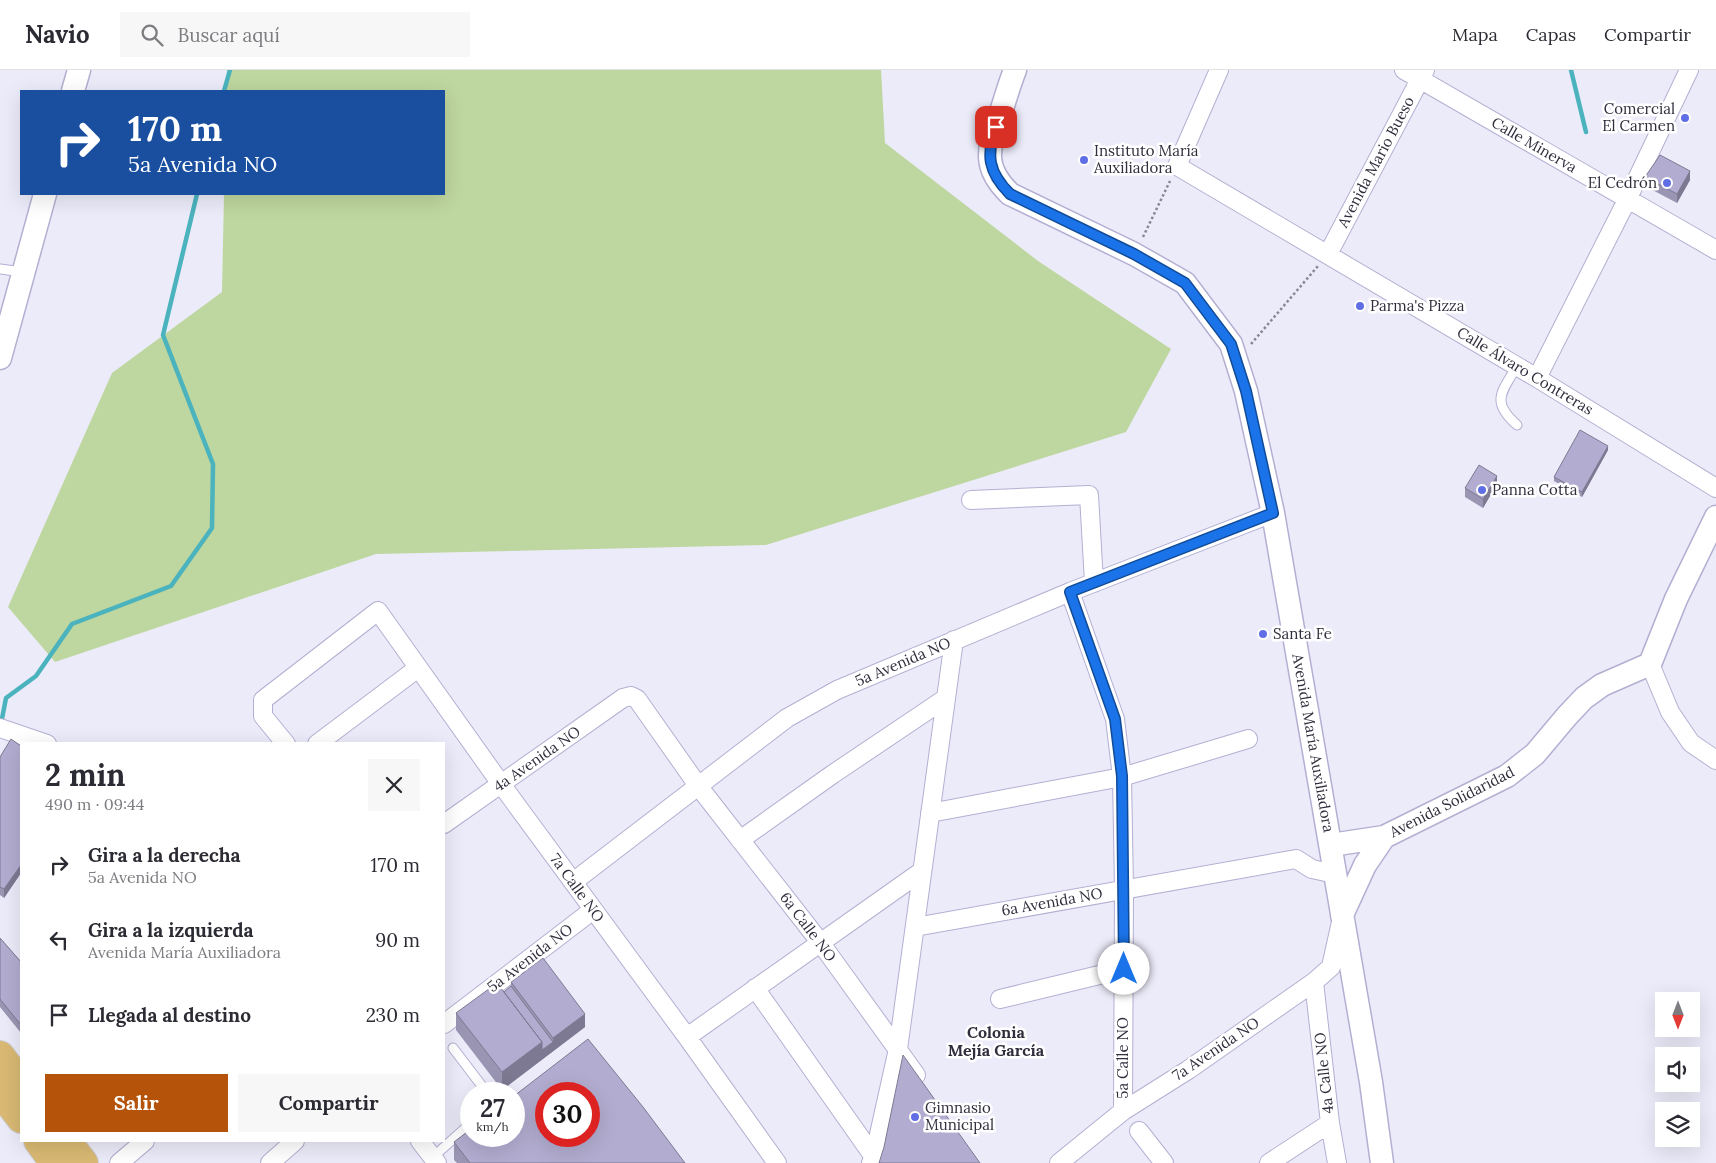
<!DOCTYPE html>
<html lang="es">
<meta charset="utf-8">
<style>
:root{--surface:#fff;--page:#f7f7f7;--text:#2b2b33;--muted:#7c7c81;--line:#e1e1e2;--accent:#b45309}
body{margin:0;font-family:Lora,serif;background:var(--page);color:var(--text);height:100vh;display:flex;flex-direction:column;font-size:19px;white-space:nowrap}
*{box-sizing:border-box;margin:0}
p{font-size:16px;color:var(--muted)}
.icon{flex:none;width:28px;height:28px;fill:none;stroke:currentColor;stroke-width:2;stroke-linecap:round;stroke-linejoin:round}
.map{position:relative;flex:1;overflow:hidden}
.drawer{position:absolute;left:20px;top:672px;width:425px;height:400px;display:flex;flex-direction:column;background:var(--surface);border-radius:0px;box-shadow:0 5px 20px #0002}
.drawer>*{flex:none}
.hud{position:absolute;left:20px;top:20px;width:425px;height:105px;border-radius:0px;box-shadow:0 5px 20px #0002;background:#1a4fa0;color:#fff;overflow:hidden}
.needle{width:32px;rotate:180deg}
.tools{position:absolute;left:1655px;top:922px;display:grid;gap:10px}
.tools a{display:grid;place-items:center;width:45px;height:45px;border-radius:0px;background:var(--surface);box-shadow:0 5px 20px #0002;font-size:25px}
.speed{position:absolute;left:460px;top:1012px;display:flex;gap:10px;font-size:25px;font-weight:700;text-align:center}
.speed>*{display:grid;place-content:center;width:65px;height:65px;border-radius:50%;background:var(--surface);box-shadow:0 5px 20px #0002;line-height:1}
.speed small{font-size:12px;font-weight:400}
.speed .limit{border:8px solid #d22;background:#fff;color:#111}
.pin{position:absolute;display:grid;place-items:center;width:42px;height:42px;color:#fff;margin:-21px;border-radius:10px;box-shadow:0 2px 8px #0006}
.me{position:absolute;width:55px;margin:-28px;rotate:0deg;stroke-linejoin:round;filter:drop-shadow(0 0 4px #0008)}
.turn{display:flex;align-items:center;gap:18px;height:105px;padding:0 25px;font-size:22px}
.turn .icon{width:65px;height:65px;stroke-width:2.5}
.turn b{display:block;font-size:35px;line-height:42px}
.round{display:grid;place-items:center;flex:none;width:52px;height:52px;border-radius:0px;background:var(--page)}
.overview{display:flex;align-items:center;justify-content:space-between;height:85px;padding:0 25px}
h1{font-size:30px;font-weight:700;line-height:38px}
.action{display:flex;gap:10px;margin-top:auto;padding:10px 25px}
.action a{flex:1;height:58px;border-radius:0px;background:var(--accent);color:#fff;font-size:20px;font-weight:700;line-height:58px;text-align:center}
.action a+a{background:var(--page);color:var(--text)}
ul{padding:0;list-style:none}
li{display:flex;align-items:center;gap:15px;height:75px;padding:0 25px}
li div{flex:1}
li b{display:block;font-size:19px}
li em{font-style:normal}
header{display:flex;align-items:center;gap:30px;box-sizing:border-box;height:70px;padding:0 25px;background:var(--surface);border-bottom:1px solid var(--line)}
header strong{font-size:24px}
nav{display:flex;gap:28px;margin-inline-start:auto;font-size:18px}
.search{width:350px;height:45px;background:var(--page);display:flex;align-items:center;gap:12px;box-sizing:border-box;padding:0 18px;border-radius:0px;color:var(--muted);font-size:19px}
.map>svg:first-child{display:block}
.green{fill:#bed69f}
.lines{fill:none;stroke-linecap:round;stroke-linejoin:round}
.stream{stroke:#4bb3bd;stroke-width:4.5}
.service-casing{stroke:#b4afd2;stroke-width:11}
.minor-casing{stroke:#b4afd2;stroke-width:20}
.tertiary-casing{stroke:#b4afd2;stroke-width:25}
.primary-casing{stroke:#cdcdd0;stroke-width:30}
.path{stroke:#888694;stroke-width:2.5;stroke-dasharray:2.5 2.5;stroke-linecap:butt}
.service{stroke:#fff;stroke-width:9}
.minor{stroke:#fff;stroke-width:18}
.tertiary{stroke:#fff;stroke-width:22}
.primary{stroke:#d9b973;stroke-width:28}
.wall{fill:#9995b3}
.shaded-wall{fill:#7d7992}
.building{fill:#b2add0;stroke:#7d7992;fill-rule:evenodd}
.route-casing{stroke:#114b97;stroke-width:12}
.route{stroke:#1a73e8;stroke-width:9}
.poi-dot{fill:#606ee6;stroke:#fff;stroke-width:2}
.labels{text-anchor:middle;stroke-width:5;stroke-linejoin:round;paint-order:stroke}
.poi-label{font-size:15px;fill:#302e3c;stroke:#fff;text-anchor:start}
.street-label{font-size:15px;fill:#302e3c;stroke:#fff}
.neighbourhood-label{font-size:16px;font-weight:bold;fill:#302e3c;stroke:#fff}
</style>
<header>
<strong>Navio</strong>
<div class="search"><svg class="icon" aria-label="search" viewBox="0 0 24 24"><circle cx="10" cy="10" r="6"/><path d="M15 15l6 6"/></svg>Buscar aquí</div>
<nav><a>Mapa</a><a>Capas</a><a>Compartir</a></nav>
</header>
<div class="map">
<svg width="1716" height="1093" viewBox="0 0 1716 1093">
<rect width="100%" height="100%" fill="#ecebf9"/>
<!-- green -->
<path class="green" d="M 227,0 L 881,0 L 885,73 L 1038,191 L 1171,279 L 1126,362 L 766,475 L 376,484 L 55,592 L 8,537 L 112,303 L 222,222 L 224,124 L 444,124 L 444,21 L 226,21 Z"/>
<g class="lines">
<!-- stream -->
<path class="stream" d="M 1571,0 L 1586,62
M 224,21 L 230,0
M 1,654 L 6,628 L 36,606 L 72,554 L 171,516 L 212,458 L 213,394 L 163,265 L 197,124"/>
<!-- service casing -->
<g class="service-casing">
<path id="service" d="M 0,199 L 23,202
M 1517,296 C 1502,322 1490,331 1517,355
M 453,978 L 488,1024
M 433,1087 L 471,1053"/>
</g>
<!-- minor casing -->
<g class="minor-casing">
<path id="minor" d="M 1219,0 L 1177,96 L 1537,308 L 1716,418
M 1404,0 L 1716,180
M 1328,184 L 1425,0
M 1537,308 L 1627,130 L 1689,0
M 971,430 L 1089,425 L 1094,513
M 1070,522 L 1115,649 L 1122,707 L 1124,819 L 1123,1041
M 1650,594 L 1670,642 L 1691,673 L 1716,690
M 0,658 L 47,674
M 286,674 L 263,646 L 263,630 L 378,541 L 501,714 L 687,967 L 777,1093
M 317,674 L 418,598
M 930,743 L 1122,707 L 1248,669
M 444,754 L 623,628 L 631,626 L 637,629 L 699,717 L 820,872 L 916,1005
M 740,770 L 833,704 L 946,628
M 573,812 L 787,648 L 837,620 L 1070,522 L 1273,443
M 915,857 L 1296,789 L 1312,799 L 1335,804
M 1314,912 L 1330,1053 L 1337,1093
M 755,918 L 874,1087
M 1000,929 L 1124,899
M 444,954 L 593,840
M 687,967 L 922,801
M 1139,1061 L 1164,1093
M 420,1071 L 437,1093
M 119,1093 L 145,1071
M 270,1093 L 295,1071
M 871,1093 L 874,1087 L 898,979 L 954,570
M 1059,1093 L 1123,1041 L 1188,1000 L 1314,912 L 1331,897 L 1341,852
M 1269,1093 L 1330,1053"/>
</g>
<!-- tertiary casing -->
<g class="tertiary-casing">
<path id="tertiary" d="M 1015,0 C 1009,15 1005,30 1000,45 C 989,78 981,96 1010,124 L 1134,184 L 1185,213 L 1231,274 L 1246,321 L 1273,443 L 1371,1012 L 1382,1093
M 73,21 L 79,0
M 0,288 L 45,124
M 1331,775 L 1384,767 L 1507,706 L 1535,684 L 1567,646 L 1584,628 L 1602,615 L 1650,594 L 1676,529 L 1716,447
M 1342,845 L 1365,795 L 1384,767"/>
</g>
<!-- primary casing -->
<g class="primary-casing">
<path id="primary" d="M 0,985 L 21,1013
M 0,1022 L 21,1049
M 38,1071 L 54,1093
M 67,1071 L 84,1093"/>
</g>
<!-- path -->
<path class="path" d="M 1143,167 L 1170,111
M 1251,274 L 1318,196"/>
<!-- service -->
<use href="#service" class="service"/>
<!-- minor -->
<use href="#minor" class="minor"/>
<!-- tertiary -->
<use href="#tertiary" class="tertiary"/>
<!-- primary -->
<use href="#primary" class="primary"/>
</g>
<!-- wall -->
<path class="wall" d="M 1645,107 L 1690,110 L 1677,133 L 1645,116 Z
M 1608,380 L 1582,427 L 1554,411 L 1554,407 Z
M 1497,414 L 1483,438 L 1465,427 L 1465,418 Z
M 21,676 L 21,803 L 4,828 L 0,825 L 0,687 Z
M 0,868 L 21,892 L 21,963 L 0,937 Z
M 511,912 L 585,957 L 502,1020 L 456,960 L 456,943 L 504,922 L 511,916 Z
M 454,1072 L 685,1093 L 457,1093 L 454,1090 Z"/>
<!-- shaded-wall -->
<path class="shaded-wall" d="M 1690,101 L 1690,110 L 1677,133 L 1677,124 Z
M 1608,376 L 1608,380 L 1582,427 L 1582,422 Z
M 1497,406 L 1497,414 L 1483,438 L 1483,429 Z
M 21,795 L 21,803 L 4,828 L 4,819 Z
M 585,944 L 585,957 L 502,1020 L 502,1002 L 542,972 L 553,972 L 553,968 Z"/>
<!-- building -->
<path class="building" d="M 1660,85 L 1690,101 L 1677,124 L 1645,107 Z
M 1580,360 L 1608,376 L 1582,422 L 1554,407 Z
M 1479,395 L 1497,406 L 1483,429 L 1465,418 Z
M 11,669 L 21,676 L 21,795 L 4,819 L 0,817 L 0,687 Z
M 0,868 L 21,892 L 21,955 L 0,929 Z
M 543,888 L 585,944 L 553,968 L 511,912 Z
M 497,913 L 542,972 L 502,1002 L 456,943 Z
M 511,916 L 553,972 L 542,980 L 542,972 L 504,922 Z
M 588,969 L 643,1037 L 685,1093 L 470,1093 L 454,1072 L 471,1059 L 471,1066 L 514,1066 L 514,1026 ZM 546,1024 L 589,1024 L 589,1066 L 546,1066 Z
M 903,985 L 980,1093 L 879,1093 L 884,1077 Z"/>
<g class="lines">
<!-- route casing -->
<g class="route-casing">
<path id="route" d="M 996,57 C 986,85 988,102 1010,124 L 1134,184 L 1185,213 L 1231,274 L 1246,321 L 1273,443 L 1070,522 L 1115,649 L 1122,706 L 1124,899"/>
</g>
<!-- route -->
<use href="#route" class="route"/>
</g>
<!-- markers -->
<g class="poi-dot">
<circle cx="1685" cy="48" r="5"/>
<circle cx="1084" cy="90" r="5"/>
<circle cx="1667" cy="113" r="5"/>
<circle cx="1360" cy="236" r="5"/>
<circle cx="1482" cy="420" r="5"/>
<circle cx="1263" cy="564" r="5"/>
<circle cx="915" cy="1047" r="5"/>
</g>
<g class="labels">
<!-- poi labels -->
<g class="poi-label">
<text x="1675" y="44" text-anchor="end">Comercial<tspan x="1675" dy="17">El Carmen</tspan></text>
<text x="1094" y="86">Instituto María<tspan x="1094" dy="17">Auxiliadora</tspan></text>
<text x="1657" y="118" text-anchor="end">El Cedrón</text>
<text x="1370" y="241">Parma's Pizza</text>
<text x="1492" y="425">Panna Cotta</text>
<text x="1273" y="569">Santa Fe</text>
<text x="925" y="1043">Gimnasio<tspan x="925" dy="17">Municipal</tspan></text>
</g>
<!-- street labels -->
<g class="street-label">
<text transform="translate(1534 75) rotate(30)" y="5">Calle Minerva</text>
<text transform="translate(1376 92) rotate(-62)" y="5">Avenida Mario Bueso</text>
<text transform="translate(1525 301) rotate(31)" y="5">Calle Álvaro Contreras</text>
<text transform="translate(903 592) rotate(-23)" y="5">5a Avenida NO</text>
<text transform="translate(1313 673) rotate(80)" y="5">Avenida María Auxiliadora</text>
<text transform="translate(537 689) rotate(-35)" y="5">4a Avenida NO</text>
<text transform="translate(1452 732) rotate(-27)" y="5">Avenida Solidaridad</text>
<text transform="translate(577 818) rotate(54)" y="5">7a Calle NO</text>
<text transform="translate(1052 832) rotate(-10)" y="5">6a Avenida NO</text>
<text transform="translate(808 857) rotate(53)" y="5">6a Calle NO</text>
<text transform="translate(530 888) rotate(-37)" y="5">5a Avenida NO</text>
<text transform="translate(1216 979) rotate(-34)" y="5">7a Avenida NO</text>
<text transform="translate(1123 988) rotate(-90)" y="5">5a Calle NO</text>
<text transform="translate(1324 1003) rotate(-96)" y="5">4a Calle NO</text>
</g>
<!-- neighbourhood labels -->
<g class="neighbourhood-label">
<text x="996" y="968">Colonia<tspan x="996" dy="18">Mejía García</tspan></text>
</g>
</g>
</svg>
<div class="tools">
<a><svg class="needle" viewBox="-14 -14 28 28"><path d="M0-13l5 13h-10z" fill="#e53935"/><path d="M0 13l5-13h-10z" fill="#7c7c81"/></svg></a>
<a><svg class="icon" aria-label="sound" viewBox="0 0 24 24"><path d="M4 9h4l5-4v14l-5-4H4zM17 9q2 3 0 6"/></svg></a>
<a><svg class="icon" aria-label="layers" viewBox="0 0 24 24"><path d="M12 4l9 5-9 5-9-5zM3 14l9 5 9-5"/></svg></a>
</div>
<div class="speed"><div>27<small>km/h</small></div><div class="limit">30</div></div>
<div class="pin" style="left:996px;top:57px;background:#d93025"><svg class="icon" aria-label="arrive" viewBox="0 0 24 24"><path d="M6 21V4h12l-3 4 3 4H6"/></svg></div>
<svg class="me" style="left:1124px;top:899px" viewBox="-20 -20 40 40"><circle r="19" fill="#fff"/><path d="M0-13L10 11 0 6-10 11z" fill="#1a73e8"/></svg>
<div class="hud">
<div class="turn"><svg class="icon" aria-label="right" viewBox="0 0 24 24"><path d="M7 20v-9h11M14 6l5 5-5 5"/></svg><div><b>170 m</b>5a Avenida NO</div></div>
</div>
<section class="drawer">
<div class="overview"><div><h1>2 min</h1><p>490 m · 09:44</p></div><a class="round"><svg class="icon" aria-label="close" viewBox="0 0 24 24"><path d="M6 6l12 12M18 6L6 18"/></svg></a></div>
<ul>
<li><svg class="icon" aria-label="right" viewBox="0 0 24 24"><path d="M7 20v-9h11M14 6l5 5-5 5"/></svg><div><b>Gira a la derecha</b><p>5a Avenida NO</p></div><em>170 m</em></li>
<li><svg class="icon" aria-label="left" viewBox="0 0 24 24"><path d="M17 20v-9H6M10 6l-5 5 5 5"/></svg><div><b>Gira a la izquierda</b><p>Avenida María Auxiliadora</p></div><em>90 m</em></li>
<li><svg class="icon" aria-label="arrive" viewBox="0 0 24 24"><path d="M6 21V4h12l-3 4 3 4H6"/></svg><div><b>Llegada al destino</b></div><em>230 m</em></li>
</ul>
<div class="action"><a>Salir</a><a>Compartir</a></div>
</section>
</div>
